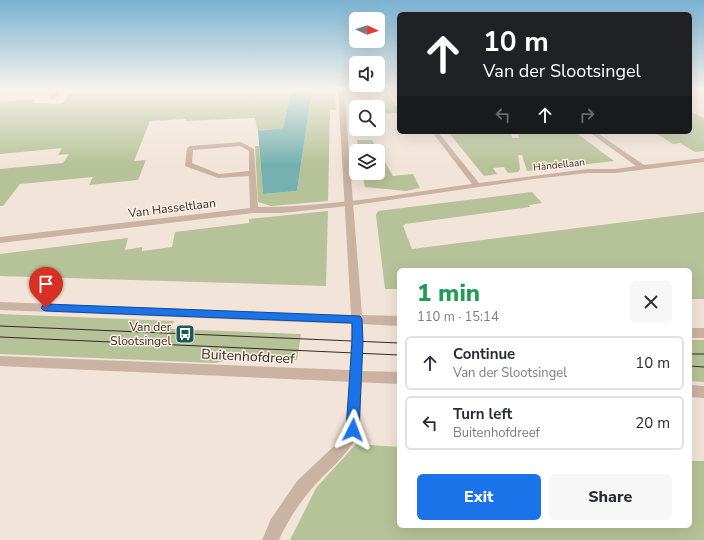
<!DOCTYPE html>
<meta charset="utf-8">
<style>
:root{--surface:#fff;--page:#f7f7f7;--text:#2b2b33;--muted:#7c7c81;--line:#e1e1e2;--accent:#1a73e8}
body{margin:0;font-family:"Nunito Sans",sans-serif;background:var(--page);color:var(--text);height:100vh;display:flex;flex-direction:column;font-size:15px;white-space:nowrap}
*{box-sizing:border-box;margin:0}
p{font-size:13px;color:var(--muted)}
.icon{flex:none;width:22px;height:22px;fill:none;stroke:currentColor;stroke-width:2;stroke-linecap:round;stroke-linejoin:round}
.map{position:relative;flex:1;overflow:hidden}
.drawer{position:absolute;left:397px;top:268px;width:295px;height:260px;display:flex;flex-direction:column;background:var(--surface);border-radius:6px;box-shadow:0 4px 16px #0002}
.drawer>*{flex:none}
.guide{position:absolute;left:397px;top:12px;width:295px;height:122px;border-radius:6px;box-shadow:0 4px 16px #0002;background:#202124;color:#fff;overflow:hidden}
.needle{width:26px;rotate:93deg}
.tools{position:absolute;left:349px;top:12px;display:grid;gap:8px}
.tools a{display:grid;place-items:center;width:36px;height:36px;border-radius:6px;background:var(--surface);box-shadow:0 4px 16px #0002;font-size:20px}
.pin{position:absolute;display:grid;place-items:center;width:34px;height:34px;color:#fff;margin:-41px -17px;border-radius:50% 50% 50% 0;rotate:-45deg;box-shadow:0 0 4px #0007}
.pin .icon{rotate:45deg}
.me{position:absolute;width:44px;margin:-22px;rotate:3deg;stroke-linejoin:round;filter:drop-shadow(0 0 3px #0008)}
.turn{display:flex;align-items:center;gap:14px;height:84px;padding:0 20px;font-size:18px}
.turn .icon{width:52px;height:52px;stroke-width:2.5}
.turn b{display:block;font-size:28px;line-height:34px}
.lanes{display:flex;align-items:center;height:38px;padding:0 20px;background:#0003;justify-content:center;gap:20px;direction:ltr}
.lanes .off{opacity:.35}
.round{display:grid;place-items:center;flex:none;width:42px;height:42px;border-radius:6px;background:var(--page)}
.head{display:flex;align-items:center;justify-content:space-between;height:68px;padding:0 20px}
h1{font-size:24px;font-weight:800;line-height:30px;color:#1e9e55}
.cta{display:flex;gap:8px;margin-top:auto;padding:8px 20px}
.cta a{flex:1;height:46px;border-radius:6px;background:var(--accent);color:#fff;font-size:16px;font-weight:800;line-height:46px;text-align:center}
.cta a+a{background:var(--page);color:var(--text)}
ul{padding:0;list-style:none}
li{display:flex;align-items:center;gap:12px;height:54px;margin:0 8px 6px;padding:0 12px;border:2px solid var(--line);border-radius:6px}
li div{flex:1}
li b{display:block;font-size:15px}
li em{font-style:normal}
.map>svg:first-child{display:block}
.green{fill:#b6c297}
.water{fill:#75b1b0}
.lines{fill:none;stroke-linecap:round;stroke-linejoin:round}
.minor{fill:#cbb3a3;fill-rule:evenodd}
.tertiary{fill:#cbb3a3;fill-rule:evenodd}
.tram{stroke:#362a26;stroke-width:1}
.route{fill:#1a73e8;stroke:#114b97}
.labels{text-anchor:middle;stroke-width:3;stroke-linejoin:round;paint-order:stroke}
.far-street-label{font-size:10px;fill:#362a26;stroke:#faefe4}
.street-label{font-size:12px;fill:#362a26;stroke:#faefe4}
.poi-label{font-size:12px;fill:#362a26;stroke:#faefe4;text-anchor:end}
.near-street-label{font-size:14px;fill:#362a26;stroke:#faefe4}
</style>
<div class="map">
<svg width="704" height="540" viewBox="0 0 704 540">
<rect width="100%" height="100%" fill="#f2e4d8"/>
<!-- green -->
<path class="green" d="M 114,89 L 124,90 L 292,89 L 283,128 L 258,131 L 255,118 L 185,121 L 186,119 L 150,121 L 134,161 L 146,160 L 138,180 L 89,185 L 93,177 L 20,184 L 3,206 L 0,206 L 0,169 L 63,163 L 69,154 L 58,155 L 62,148 L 0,154 L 0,102 L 35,99 L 32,103 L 59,104 L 63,103 L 69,95 L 75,91 L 88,90 L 87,92 Z
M 312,89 L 335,89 L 336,110 L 330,110 L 328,201 L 271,206 L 258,202 L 255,146 L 259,146 L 263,194 L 297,191 Z
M 389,95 L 399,110 L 399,113 L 378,114 L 378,107 L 383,107 L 383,103 L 385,103 L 382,96 Z
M 690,111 L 704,118 L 704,151 L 695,152 L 680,143 L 673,144 L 654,132 L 690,132 Z
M 458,132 L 511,132 L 512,138 L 519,138 L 517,132 L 575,132 L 614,161 L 527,171 L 522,155 L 518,155 L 520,169 L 518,172 L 508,173 L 504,167 L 493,168 L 497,174 L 484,176 L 449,133 Z
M 357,140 L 372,140 L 393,176 L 413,174 L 420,188 L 406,191 L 365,187 L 362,173 L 378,173 L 378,151 L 359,151 Z
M 532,192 L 542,203 L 529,205 L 530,207 L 405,224 L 403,226 L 412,249 L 704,212 L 704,299 L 690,299 L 690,270 L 399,270 L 399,289 L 385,289 L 376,215 L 378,211 Z
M 328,211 L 326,286 L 0,276 L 0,254 L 128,238 L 125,250 L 142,247 L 142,251 L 172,247 L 175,232 L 249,223 L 249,219 Z
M 0,314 L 174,321 L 171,329 L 301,334 L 297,360 L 235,358 L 215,363 L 0,354 Z
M 690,340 L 704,340 L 704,382 L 690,381 Z
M 356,444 L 399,447 L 399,526 L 690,526 L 690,461 L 704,461 L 704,540 L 290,540 L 316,488 Z"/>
<!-- water -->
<path class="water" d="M 292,89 L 312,89 L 297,191 L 263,194 L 258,131 L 283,128 Z"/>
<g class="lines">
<!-- minor -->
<path class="minor" d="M 57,89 L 63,89 L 54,99 L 50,99 L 50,97 Z
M 700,89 L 704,89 L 704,91 L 701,90 Z
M 432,132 L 438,132 L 479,183 L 588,169 L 616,169 L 636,166 L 589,132 L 596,132 L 644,165 L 704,158 L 704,162 L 616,173 L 588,173 L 534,179 L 348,206 L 282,213 L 254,213 L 0,243 L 0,237 L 250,208 L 249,176 L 218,178 L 185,166 L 187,148 L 190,146 L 241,142 L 254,149 L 258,207 C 330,207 401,194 472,184 ZM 240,146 L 249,151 L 249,171 L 219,174 L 192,163 L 193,150 Z
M 356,371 L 361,373 L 362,377 L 360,430 C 349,456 326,471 309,492 C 297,506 286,524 279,540 L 262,540 L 271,519 L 297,481 L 333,447 L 346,428 L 350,377 L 351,373 Z"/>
<!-- tertiary -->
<path class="tertiary" d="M 338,89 L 344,89 L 362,315 L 399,316 L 399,326 L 363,324 L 362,371 L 399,372 L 399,384 L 0,366 L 0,356 L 350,370 L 351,324 L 0,310 L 0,302 L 351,315 Z
M 690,328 L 704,328 L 704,338 L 690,338 Z
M 690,385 L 704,386 L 704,398 L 690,397 Z"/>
<!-- tram -->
<path class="tram" d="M 0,326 L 399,343
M 0,337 L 399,355
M 690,354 L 704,354
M 690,366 L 704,367"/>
</g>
<!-- sky -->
<linearGradient id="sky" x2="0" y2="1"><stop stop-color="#7ab3d2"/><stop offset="0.54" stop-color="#f9f3ed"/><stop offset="1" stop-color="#f9f3ed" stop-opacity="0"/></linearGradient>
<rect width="704" height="165" fill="url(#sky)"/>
<!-- route -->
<path class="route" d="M 46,304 L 360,316 L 362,319 L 363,341 L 359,430 L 357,434 L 353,436 L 348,434 L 346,430 L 352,341 L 352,323 L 46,311 L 43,310 L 41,308 L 43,305 Z"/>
<!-- icons -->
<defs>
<g id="bus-square" transform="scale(1)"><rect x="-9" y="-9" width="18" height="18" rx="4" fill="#195959" stroke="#faefe4"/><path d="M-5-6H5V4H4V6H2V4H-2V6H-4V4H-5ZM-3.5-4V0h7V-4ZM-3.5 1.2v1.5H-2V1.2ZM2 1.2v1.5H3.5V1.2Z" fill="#fff"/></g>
</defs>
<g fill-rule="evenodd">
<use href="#bus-square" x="185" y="334"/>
</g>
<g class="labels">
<!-- far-street labels -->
<g class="far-street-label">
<text transform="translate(559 164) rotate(-6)" y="4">Händellaan</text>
</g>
<!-- street labels -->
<g class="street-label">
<text transform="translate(172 208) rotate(-7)" y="4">Van Hasseltlaan</text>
</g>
<!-- poi labels -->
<g class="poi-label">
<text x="171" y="331">Van der<tspan x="171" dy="14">Slootsingel</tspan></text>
</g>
<!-- near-street labels -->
<g class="near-street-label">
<text transform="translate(248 356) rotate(3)" y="5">Buitenhofdreef</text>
</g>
</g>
</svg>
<div class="tools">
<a><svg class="needle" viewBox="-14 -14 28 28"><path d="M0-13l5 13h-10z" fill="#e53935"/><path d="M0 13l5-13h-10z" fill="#7c7c81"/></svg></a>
<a><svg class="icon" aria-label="sound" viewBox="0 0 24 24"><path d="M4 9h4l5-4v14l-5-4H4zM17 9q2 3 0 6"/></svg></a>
<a><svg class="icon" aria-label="search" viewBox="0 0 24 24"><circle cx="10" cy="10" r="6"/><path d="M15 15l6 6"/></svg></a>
<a><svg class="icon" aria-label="layers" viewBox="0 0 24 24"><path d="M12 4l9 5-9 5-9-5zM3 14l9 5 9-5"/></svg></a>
</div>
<div class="pin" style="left:46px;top:308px;background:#d93025"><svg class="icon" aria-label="arrive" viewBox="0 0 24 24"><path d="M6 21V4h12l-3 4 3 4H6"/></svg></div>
<svg class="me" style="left:353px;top:430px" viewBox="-20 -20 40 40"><path d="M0-17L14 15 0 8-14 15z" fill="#1a73e8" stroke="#fff" stroke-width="4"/></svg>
<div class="guide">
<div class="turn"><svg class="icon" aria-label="ahead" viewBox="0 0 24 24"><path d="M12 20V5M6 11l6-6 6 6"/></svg><div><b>10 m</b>Van der Slootsingel</div></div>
<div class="lanes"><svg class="icon off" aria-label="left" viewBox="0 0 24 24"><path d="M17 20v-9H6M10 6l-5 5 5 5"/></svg><svg class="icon" aria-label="ahead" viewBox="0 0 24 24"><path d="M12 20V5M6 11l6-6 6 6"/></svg><svg class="icon off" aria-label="right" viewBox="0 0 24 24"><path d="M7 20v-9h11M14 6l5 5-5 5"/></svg></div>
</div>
<section class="drawer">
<div class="head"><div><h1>1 min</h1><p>110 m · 15:14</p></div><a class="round"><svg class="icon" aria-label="close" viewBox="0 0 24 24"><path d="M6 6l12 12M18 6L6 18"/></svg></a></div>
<ul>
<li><svg class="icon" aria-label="ahead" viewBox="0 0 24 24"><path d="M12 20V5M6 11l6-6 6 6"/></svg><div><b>Continue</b><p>Van der Slootsingel</p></div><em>10 m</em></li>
<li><svg class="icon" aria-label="left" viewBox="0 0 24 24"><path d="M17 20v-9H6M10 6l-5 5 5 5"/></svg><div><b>Turn left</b><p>Buitenhofdreef</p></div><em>20 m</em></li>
</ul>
<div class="cta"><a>Exit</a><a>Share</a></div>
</section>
</div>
